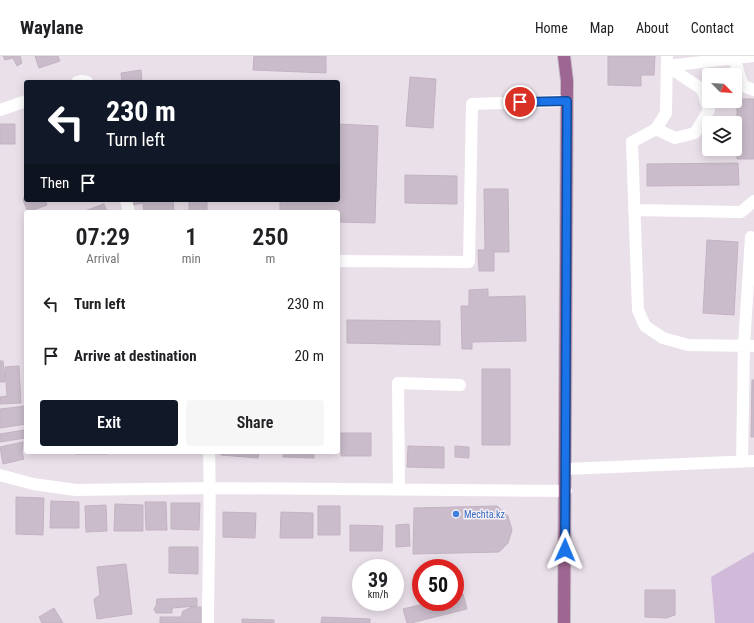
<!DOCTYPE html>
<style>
:root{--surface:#fff;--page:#f6f6f6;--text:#202124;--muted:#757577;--line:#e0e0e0;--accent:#111827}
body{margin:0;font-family:"Roboto Condensed",sans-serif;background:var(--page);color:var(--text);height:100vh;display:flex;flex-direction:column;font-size:15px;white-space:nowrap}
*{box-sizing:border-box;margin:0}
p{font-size:13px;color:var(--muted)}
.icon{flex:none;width:22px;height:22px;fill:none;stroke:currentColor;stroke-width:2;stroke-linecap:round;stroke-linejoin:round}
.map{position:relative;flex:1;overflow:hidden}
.details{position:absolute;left:24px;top:154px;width:316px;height:244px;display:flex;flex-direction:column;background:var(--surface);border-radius:4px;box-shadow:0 2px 10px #0003}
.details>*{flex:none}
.hud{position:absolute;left:24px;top:24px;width:316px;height:122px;border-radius:4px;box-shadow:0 2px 10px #0003;background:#111827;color:#fff;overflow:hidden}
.needle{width:26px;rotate:114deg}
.buttons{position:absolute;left:702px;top:12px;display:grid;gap:8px}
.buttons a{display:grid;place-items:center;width:40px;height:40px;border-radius:4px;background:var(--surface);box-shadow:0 2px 10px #0003;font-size:20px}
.speed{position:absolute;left:352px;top:503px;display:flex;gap:8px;font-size:20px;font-weight:700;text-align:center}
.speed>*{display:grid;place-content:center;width:52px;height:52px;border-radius:50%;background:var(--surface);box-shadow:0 2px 10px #0003;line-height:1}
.speed small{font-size:10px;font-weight:400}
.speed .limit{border:6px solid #d22;background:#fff;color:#111}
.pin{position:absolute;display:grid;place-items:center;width:34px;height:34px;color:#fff;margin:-17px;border:2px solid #fff;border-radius:50%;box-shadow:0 1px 4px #0007}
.me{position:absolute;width:44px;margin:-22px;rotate:1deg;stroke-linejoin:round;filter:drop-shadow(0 0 3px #0008)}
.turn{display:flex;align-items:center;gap:14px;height:84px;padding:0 16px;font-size:18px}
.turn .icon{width:52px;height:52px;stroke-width:2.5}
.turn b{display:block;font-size:28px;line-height:34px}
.then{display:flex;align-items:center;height:38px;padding:0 16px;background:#0003;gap:8px;font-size:15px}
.eta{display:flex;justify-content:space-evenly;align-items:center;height:68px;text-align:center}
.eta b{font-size:24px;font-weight:600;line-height:28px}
.primary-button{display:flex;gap:8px;margin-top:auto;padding:8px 16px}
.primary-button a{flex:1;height:46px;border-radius:4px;background:var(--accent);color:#fff;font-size:16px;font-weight:600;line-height:46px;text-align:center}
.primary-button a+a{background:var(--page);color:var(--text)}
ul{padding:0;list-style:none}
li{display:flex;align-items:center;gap:12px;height:52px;padding:0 16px}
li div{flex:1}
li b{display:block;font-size:15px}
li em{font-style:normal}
header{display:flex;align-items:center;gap:24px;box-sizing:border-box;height:56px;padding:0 20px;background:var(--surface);border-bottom:1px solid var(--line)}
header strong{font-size:19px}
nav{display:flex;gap:22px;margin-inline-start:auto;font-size:14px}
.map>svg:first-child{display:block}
.green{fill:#d1b9da}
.building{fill:#cabcca;stroke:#c3b3c2}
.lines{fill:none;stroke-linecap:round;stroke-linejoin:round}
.major-casing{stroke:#c4bcc2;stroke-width:14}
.minor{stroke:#fff;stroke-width:12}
.major{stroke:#9d6693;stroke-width:12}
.route-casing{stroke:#114b97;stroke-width:10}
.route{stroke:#1a73e8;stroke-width:7}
.shop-dot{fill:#3f7fe0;stroke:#f6f0f7;stroke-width:1.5}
.labels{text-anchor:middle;stroke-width:3;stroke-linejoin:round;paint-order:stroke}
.shop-label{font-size:10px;fill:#366cbe;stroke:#f6f0f7;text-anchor:start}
</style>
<header>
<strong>Waylane</strong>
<nav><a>Home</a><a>Map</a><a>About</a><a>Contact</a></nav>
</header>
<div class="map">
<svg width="754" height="567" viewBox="0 0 754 567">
<rect width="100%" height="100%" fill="#eae0ea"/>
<!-- green -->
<path class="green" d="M 754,496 L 754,567 L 715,567 L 711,521 Z"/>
<!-- building -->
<path class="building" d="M 3,0 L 20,0 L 22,7 L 17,10 L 13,2 L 5,4 Z
M 35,0 L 58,0 L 60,5 L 39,12 Z
M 254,0 L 326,0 L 326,17 L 253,14 Z
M 608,0 L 655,0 L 654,19 L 641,19 L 641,30 L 608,29 Z
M 141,14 L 142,26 L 122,26 L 121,17 Z
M 410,21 L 436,23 L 433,72 L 406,70 Z
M 737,43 L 754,43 L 754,103 L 737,103 Z
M 0,68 L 15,68 L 15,88 L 0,88 Z
M 338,68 L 378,70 L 375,167 L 338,166 L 338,156 L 280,156 L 280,144 L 338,144 Z
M 738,107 L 739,129 L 647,130 L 647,108 Z
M 405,119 L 457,120 L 457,148 L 405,147 Z
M 484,133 L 508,133 L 509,196 L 494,196 L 494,215 L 479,215 L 478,194 L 485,194 Z
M 26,136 L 26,144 L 45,144 L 47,149 L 28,156 L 23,144 Z
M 133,144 L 173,144 L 174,156 L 144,156 L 143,147 L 133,149 Z
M 189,144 L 207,144 L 207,156 L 189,156 Z
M 104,148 L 107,156 L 82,156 Z
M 707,184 L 738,186 L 734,259 L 703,257 Z
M 488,233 L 488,241 L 525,240 L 526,285 L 472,286 L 472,293 L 462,293 L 461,250 L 469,250 L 469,234 Z
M 347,264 L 440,265 L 440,289 L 347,287 Z
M 0,305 L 3,305 L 5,326 L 0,326 Z
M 19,310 L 21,347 L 0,348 L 0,341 L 7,340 L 5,311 Z
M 482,313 L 510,313 L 510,389 L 482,389 Z
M 752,324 L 754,324 L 754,381 L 751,381 Z
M 26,350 L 26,368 L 0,372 L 0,353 Z
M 24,374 L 23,378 L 25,382 L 0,386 L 0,378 Z
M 341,377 L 371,377 L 371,400 L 341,400 Z
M 23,386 L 22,396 L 24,403 L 3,408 L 0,391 Z
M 408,390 L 444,391 L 444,412 L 407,411 Z
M 455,390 L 469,391 L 469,402 L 455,401 Z
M 75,396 L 107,396 L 107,398 L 75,398 Z
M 221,396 L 259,396 L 258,402 L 221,399 Z
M 283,396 L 314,396 L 314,402 L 283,401 Z
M 16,441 L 44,442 L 43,479 L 16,478 Z
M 51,445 L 79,446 L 79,472 L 50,472 Z
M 145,446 L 166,446 L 167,474 L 146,474 Z
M 171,447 L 200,447 L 199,474 L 171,473 Z
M 115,448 L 143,449 L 143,475 L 114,475 Z
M 106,449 L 107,475 L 86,476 L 85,450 Z
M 318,450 L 340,450 L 340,479 L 318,479 Z
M 497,450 L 508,460 L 512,474 L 508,487 L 499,496 L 413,498 L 414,452 Z
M 223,456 L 256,457 L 255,482 L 223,481 Z
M 281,456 L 313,457 L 313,482 L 280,482 Z
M 409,468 L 410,490 L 396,491 L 396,469 Z
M 350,469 L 383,470 L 382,495 L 350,495 Z
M 169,491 L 198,491 L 198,518 L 169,517 Z
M 126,508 L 132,558 L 97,563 L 94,543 L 100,539 L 97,511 Z
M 645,534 L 675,534 L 675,559 L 666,562 L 645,561 Z
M 463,538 L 467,553 L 411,567 L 407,567 L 403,553 L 432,546 L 455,546 L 455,540 Z
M 197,542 L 197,550 L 172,552 L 172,557 L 156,557 L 154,553 L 156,550 L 157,543 Z
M 192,551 L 201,551 L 201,567 L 160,567 L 160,561 L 181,561 L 183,555 Z
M 54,552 L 63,567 L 42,567 L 39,561 Z
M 322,561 L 370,563 L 370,567 L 321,567 Z
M 242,563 L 274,564 L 274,567 L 242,567 Z"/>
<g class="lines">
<!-- major casing -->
<g class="major-casing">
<path id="major" d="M 564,0 L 567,25 L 564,567"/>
</g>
<!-- minor -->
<path class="minor" d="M 667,0 L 666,57 L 656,73 L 632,86 L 638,254 L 645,270 L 663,282 L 688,289 L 754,290
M 734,2 L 743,30 L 754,34
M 667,10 L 754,0
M 77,26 L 81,25 L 87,26
M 0,54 L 26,45
M 656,73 L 675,82 L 695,77 L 709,54 L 702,33 L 667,10
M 126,144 L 129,156
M 634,154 L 741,156 L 754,145
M 338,205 L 469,206 L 472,48 L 567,45
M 742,406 L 744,289 L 751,181
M 566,413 L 754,405
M 0,419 L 33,428 L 76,434 L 211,432 L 566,435
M 399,434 L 398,327 L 460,329
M 208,567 C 208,510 211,453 209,396"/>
<!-- major -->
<use href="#major" class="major"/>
</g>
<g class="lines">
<!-- route casing -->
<g class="route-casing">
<path id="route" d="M 520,46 L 567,45 L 565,494"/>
</g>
<!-- route -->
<use href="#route" class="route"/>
</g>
<!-- markers -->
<circle class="shop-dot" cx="456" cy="458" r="4"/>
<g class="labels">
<!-- shop labels -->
<g class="shop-label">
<text x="464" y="462">Mechta.kz</text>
</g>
</g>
</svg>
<div class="buttons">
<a><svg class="needle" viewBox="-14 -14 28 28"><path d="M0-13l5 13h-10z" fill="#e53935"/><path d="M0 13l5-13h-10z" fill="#757577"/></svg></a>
<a><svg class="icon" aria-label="layers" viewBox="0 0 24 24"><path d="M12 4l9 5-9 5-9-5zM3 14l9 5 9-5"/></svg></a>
</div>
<div class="speed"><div>39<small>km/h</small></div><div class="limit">50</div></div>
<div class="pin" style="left:520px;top:46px;background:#d93025"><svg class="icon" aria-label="arrive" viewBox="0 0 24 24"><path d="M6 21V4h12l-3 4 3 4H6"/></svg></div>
<svg class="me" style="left:565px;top:494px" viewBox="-20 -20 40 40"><path d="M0-17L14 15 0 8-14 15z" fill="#1a73e8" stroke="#fff" stroke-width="4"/></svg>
<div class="hud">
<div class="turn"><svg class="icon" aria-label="left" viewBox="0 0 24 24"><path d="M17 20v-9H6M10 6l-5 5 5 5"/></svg><div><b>230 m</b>Turn left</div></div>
<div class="then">Then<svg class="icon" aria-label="arrive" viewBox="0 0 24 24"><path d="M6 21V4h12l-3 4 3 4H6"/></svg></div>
</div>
<section class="details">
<div class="eta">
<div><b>07:29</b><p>Arrival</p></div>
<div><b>1</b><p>min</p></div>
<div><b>250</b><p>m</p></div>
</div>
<ul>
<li><svg class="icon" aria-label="left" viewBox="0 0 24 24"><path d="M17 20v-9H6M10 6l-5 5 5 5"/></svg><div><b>Turn left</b></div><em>230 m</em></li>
<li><svg class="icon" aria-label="arrive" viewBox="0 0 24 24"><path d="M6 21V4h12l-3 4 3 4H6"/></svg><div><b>Arrive at destination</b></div><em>20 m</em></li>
</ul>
<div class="primary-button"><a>Exit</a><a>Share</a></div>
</section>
</div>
